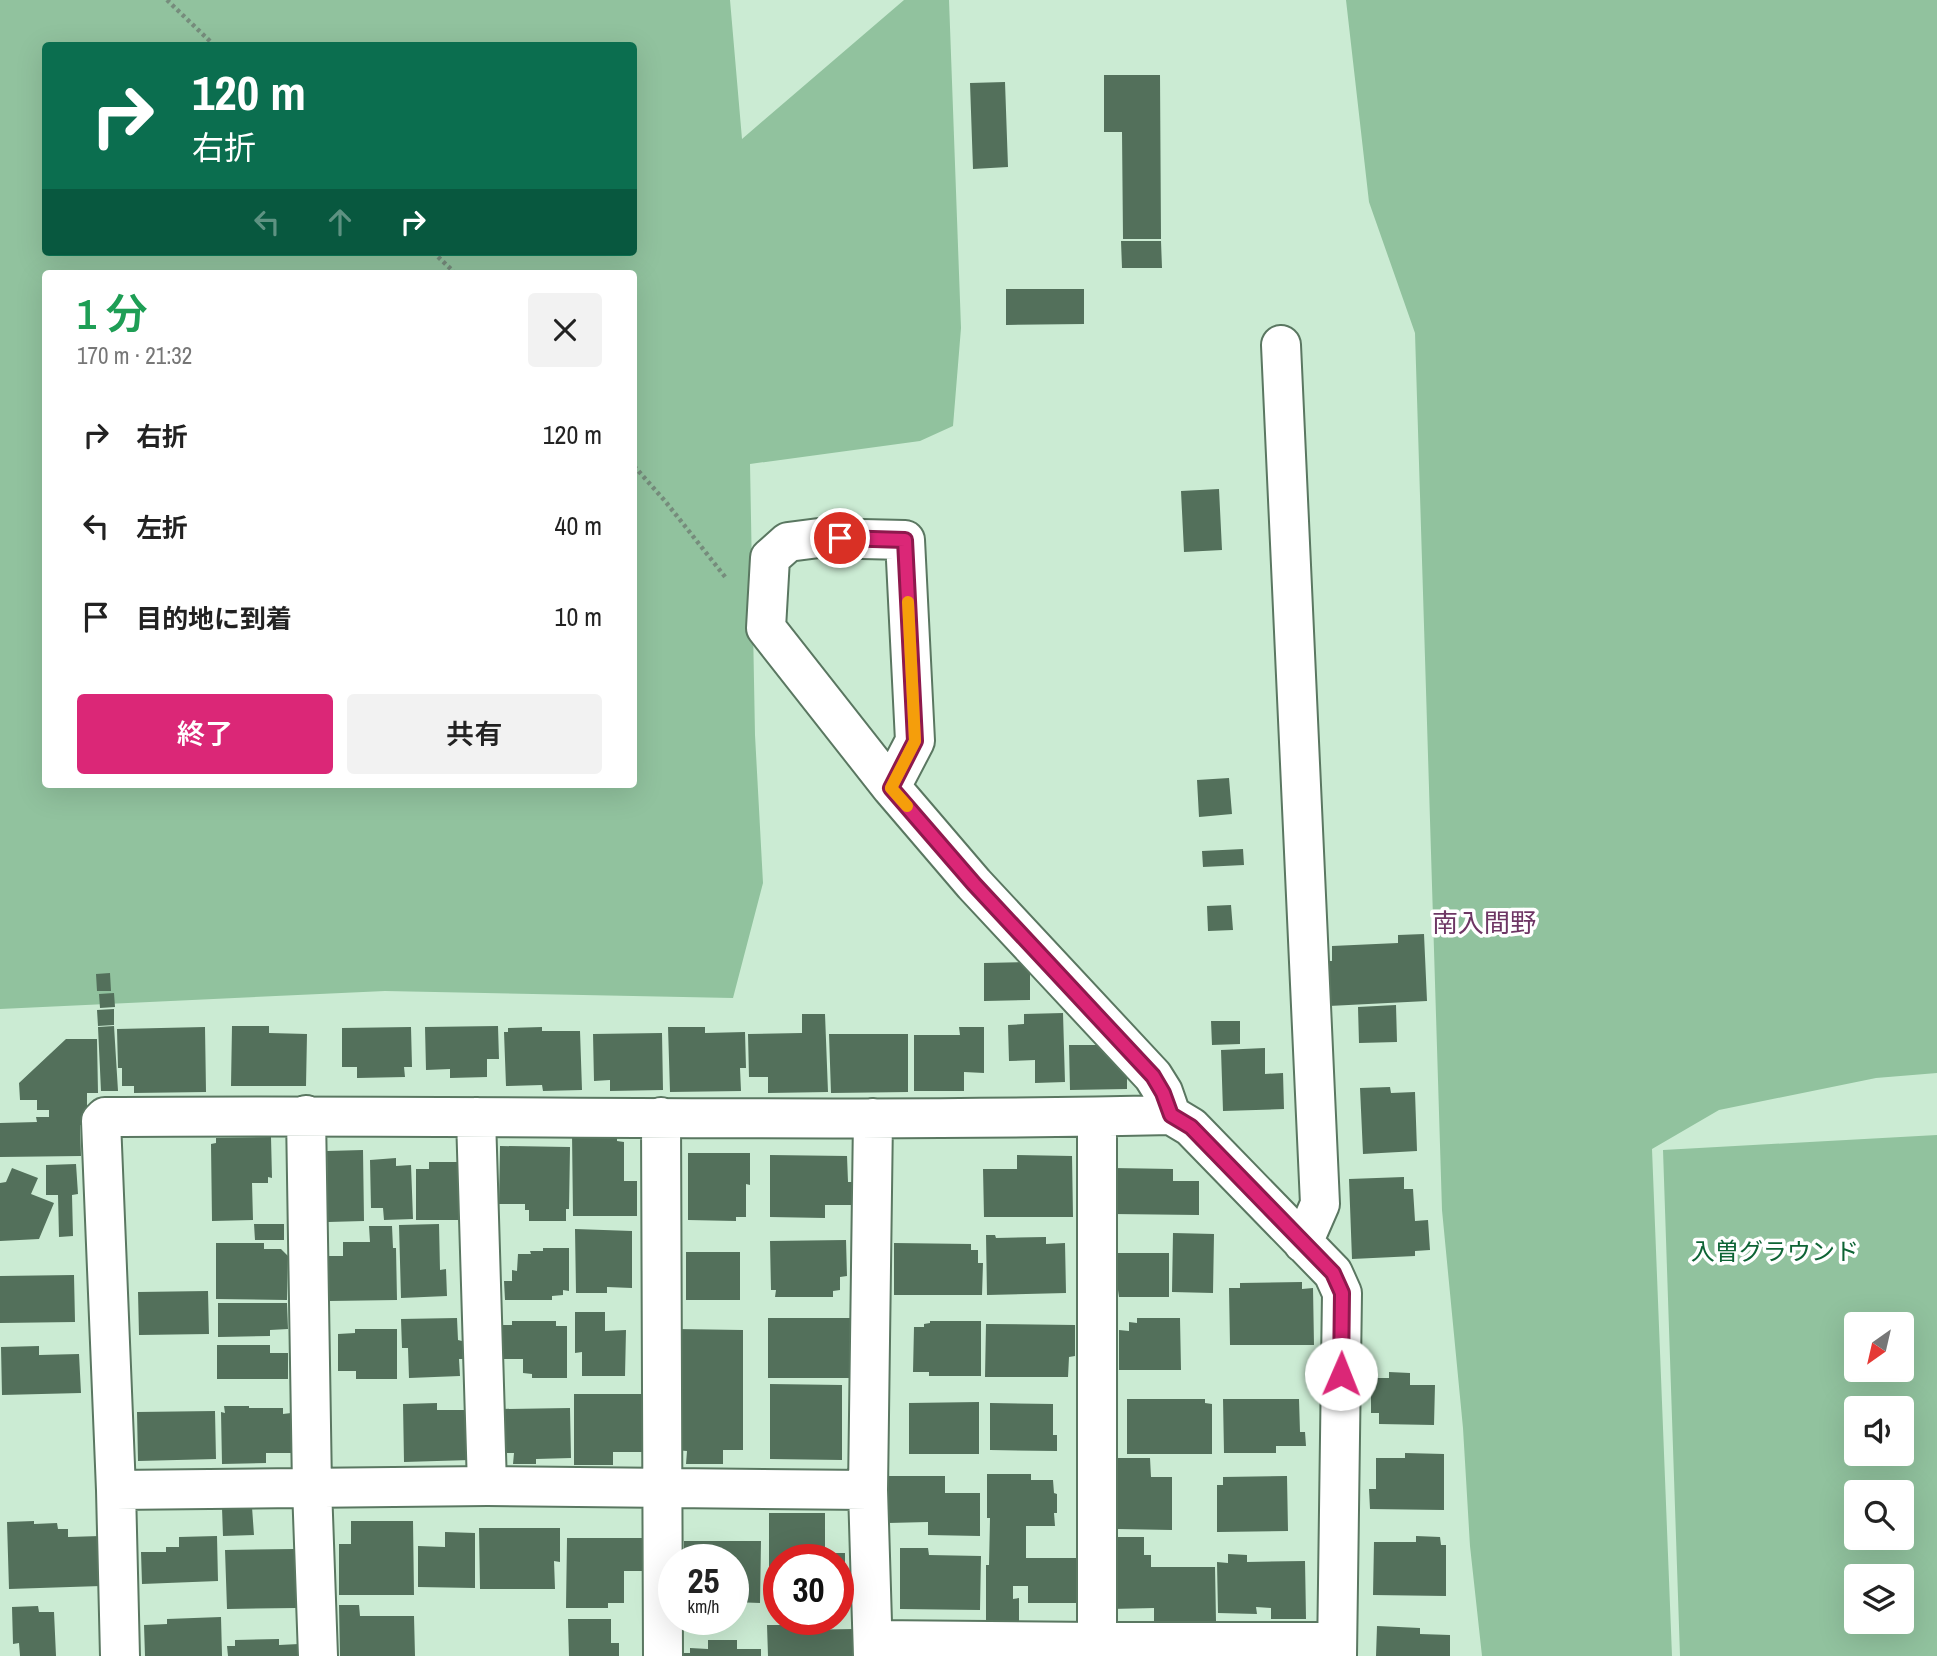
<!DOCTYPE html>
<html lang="ja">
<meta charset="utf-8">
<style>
:root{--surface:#fff;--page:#f2f2f2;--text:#222;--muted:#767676;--accent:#db2777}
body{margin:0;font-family:"Archivo Narrow","Noto Sans JP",sans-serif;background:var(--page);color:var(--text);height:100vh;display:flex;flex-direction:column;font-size:26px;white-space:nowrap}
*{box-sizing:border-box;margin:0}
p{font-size:23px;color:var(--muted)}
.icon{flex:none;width:38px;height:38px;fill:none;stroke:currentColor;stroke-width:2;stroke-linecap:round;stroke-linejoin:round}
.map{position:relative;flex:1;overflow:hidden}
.sheet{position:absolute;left:42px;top:270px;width:595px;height:518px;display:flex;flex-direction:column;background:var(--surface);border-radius:7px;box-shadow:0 7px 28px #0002}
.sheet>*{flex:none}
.hud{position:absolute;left:42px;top:42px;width:595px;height:214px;border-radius:7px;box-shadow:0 7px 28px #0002;background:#0b6e4f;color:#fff;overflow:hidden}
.needle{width:46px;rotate:214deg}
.controls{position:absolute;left:1844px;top:1312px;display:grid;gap:14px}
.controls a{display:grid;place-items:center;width:70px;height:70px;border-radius:7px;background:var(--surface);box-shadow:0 7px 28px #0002;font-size:35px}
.speed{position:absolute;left:658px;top:1544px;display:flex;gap:14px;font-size:35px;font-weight:700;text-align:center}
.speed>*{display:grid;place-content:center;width:91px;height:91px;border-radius:50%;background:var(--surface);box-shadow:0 7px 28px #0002;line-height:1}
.speed small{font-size:18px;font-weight:400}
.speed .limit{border:10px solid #d22;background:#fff;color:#111}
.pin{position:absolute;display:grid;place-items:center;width:60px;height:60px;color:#fff;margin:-30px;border:4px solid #fff;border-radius:50%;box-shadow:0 2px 7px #0007}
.me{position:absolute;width:77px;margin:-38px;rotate:1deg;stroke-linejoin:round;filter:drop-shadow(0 0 5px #0008)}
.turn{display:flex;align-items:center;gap:24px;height:147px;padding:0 35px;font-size:32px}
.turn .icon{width:91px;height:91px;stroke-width:2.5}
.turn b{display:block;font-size:49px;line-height:60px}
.lanes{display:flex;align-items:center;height:66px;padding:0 35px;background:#0003;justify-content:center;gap:35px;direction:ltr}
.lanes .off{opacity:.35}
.round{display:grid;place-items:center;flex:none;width:74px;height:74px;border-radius:7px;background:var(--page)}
.summary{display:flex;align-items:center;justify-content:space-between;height:119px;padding:0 35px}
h1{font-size:42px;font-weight:600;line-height:52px;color:#1e9e55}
.action{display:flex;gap:14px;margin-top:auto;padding:14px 35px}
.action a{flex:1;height:80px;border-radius:7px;background:var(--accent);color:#fff;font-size:28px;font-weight:600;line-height:80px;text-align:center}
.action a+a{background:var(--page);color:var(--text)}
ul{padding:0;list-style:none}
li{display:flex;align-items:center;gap:21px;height:91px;padding:0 35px}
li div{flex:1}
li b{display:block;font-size:26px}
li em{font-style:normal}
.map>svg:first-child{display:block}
.green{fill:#91c29e;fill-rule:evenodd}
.building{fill:#53705b}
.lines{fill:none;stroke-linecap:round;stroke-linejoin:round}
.minor-casing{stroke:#5a7761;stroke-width:42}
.path{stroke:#768c7c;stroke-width:4.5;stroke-dasharray:3.5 3.5;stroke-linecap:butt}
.minor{stroke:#fff;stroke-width:38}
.route-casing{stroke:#8e194d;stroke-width:18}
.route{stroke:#db2777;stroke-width:12}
.slow{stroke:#f59e0b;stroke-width:12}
.labels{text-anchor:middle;stroke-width:7;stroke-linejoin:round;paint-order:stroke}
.park-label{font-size:24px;fill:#0e6435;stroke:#fff}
.neighbourhood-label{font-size:26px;fill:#6e3664;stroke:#fff}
</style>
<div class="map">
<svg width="1937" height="1656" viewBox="0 0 1937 1656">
<rect width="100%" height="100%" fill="#cbebd3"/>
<!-- green -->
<path class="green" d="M 0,0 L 730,0 L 742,139 L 904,0 L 949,0 L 961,328 L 953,426 L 920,441 L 750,464 L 755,735 L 763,883 L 733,998 L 385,991 L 0,1009 ZM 46,46 L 634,46 L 634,252 L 46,252 ZM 46,273 L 634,273 L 634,784 L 46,784 Z
M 1346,0 L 1937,0 L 1937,1073 L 1876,1078 L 1719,1110 L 1652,1149 L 1672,1656 L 1482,1656 L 1470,1546 L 1463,1428 L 1442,1210 L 1415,333 L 1369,202 Z
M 1937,1135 L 1937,1656 L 1680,1656 L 1663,1150 ZM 1857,1325 L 1902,1325 L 1902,1370 L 1857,1370 ZM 1857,1409 L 1902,1409 L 1902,1454 L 1857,1454 ZM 1857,1493 L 1902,1493 L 1902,1538 L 1857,1538 ZM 1857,1577 L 1902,1577 L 1902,1622 L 1857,1622 Z"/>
<!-- building -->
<path class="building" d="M 1104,75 L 1160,75 L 1161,239 L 1123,239 L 1122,132 L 1104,132 Z
M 1005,82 L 1008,167 L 973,169 L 970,83 Z
M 1121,241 L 1161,241 L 1162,268 L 1122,268 Z
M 1006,289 L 1084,289 L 1084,324 L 1006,325 Z
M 1219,489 L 1222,550 L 1184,552 L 1181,491 Z
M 1229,778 L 1232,814 L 1199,817 L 1197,780 Z
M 1243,849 L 1244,865 L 1203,867 L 1202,851 Z
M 1231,905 L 1233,930 L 1208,931 L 1207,906 Z
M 1424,934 L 1427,1001 L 1329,1006 L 1326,961 L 1332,961 L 1332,946 L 1398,943 L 1398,935 Z
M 1030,962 L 1030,1000 L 984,1001 L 984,963 Z
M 110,973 L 111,991 L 97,991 L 96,974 Z
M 114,993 L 115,1007 L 100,1008 L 99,994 Z
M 1396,1005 L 1397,1042 L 1359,1043 L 1358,1007 Z
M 114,1009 L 114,1025 L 98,1026 L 97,1010 Z
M 1063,1013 L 1065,1082 L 1035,1083 L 1035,1060 L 1009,1061 L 1008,1025 L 1024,1024 L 1024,1014 Z
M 802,1014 L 825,1014 L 828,1092 L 768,1093 L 768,1077 L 749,1077 L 748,1034 L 802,1033 Z
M 1211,1021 L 1240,1021 L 1240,1044 L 1212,1045 Z
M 114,1026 L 118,1091 L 101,1091 L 98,1027 Z
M 232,1026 L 269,1026 L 269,1033 L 307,1034 L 306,1086 L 231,1086 Z
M 498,1026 L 499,1059 L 487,1059 L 487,1077 L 450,1078 L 450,1069 L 426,1070 L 425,1027 Z
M 205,1027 L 206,1092 L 134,1093 L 134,1086 L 122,1086 L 122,1068 L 118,1068 L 117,1029 Z
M 411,1027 L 412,1067 L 404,1067 L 405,1077 L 357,1078 L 357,1067 L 342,1067 L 342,1028 Z
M 542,1027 L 542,1031 L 580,1031 L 582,1090 L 543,1091 L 542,1085 L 506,1086 L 504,1032 L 508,1032 L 508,1028 Z
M 668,1027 L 705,1027 L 705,1033 L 745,1032 L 746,1068 L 740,1068 L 741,1091 L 670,1092 Z
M 959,1027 L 984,1027 L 984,1073 L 964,1072 L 964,1091 L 914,1091 L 914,1035 L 960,1035 Z
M 662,1033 L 663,1090 L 610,1091 L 610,1080 L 594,1081 L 593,1034 Z
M 829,1034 L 908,1034 L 908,1092 L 831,1093 Z
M 66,1039 L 97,1039 L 98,1093 L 87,1093 L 87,1125 L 80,1125 L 81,1156 L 0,1157 L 0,1123 L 37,1122 L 36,1117 L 49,1117 L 49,1110 L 37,1110 L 37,1100 L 20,1100 L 19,1083 Z
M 1069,1045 L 1108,1045 L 1127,1062 L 1127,1089 L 1070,1090 Z
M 1265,1048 L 1265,1074 L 1283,1073 L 1284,1109 L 1223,1111 L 1221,1050 Z
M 1390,1087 L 1391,1093 L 1415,1092 L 1417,1151 L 1363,1154 L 1360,1088 Z
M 572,1133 L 617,1133 L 617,1141 L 624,1142 L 624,1181 L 637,1181 L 637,1216 L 573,1216 Z
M 271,1137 L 272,1178 L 268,1177 L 268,1183 L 252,1183 L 253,1220 L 212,1221 L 211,1144 L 216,1143 L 216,1138 Z
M 500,1146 L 570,1147 L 569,1209 L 566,1209 L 566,1221 L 529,1221 L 529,1210 L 525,1210 L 525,1204 L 499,1204 Z
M 363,1150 L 364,1221 L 328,1222 L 327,1151 Z
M 688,1153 L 750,1153 L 750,1185 L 746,1184 L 746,1217 L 736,1217 L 736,1221 L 688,1220 Z
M 770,1155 L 847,1156 L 848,1182 L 856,1182 L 856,1205 L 825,1205 L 825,1218 L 770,1217 Z
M 1017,1155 L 1072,1156 L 1073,1217 L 984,1217 L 983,1169 L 1017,1169 Z
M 396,1158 L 396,1166 L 411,1165 L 413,1219 L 384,1220 L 383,1208 L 371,1208 L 370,1160 Z
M 429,1162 L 461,1162 L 462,1220 L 416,1220 L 416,1169 L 429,1169 Z
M 76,1164 L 78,1194 L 72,1195 L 73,1236 L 59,1237 L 58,1195 L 46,1195 L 46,1165 Z
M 12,1168 L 38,1178 L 31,1194 L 54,1203 L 39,1239 L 0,1241 L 0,1183 L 6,1182 Z
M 1112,1168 L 1173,1169 L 1173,1181 L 1199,1181 L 1199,1215 L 1113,1214 Z
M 1404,1177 L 1404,1189 L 1413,1189 L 1415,1221 L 1428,1220 L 1430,1250 L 1415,1251 L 1415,1256 L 1352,1259 L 1349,1179 Z
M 254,1224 L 284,1224 L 284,1240 L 255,1240 Z
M 439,1224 L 440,1270 L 446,1269 L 447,1296 L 401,1298 L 399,1225 Z
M 369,1226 L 392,1226 L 393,1248 L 396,1248 L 397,1300 L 329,1301 L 328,1256 L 343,1256 L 343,1242 L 370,1242 Z
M 575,1229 L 632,1231 L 632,1288 L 607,1287 L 607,1293 L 576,1293 Z
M 1173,1233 L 1214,1234 L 1213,1293 L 1172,1292 Z
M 986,1235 L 995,1235 L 996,1238 L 1046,1237 L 1046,1244 L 1065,1243 L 1066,1293 L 987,1295 Z
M 846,1240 L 847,1276 L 840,1277 L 840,1290 L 833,1291 L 833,1297 L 775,1297 L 776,1290 L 771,1290 L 770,1241 Z
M 216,1243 L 264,1243 L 264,1249 L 281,1249 L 288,1256 L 287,1300 L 216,1299 Z
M 894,1243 L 971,1244 L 971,1250 L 978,1250 L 978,1263 L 983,1263 L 982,1295 L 894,1295 Z
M 543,1248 L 569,1248 L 569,1291 L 563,1290 L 563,1295 L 552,1296 L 552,1300 L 505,1300 L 504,1281 L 512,1281 L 512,1270 L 517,1271 L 518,1254 L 531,1254 L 530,1251 L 543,1251 Z
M 686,1252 L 740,1252 L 740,1300 L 686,1300 Z
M 1112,1253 L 1169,1253 L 1169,1297 L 1119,1297 L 1118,1290 L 1112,1290 Z
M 74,1275 L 75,1322 L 0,1323 L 0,1276 Z
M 1302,1282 L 1302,1289 L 1313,1288 L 1314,1345 L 1230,1345 L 1229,1288 L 1240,1288 L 1240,1283 Z
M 208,1291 L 209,1334 L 139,1335 L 138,1292 Z
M 218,1303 L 287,1303 L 288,1329 L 270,1330 L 270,1336 L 218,1337 Z
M 575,1312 L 605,1312 L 605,1331 L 626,1330 L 625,1376 L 582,1376 L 582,1352 L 575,1353 Z
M 457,1318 L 458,1340 L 462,1341 L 463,1359 L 459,1359 L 460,1376 L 409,1378 L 408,1348 L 402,1348 L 401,1319 Z
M 768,1318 L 852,1318 L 852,1378 L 768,1378 Z
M 1137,1318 L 1180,1318 L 1181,1370 L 1119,1370 L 1119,1330 L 1129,1331 L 1129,1322 L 1137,1323 Z
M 512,1321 L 556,1321 L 556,1326 L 567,1326 L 567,1378 L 532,1378 L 532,1374 L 523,1373 L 523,1359 L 502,1359 L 501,1325 L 512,1325 Z
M 930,1321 L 981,1321 L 981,1376 L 929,1376 L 929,1372 L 913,1372 L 914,1327 L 924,1327 L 924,1324 L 930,1323 Z
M 986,1324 L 1075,1325 L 1075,1356 L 1069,1357 L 1068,1377 L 985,1377 Z
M 355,1329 L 397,1329 L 397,1379 L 356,1379 L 356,1371 L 338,1371 L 338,1334 L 355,1333 Z
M 675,1329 L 743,1330 L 743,1450 L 723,1450 L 723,1464 L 686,1464 L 687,1451 L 675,1450 Z
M 217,1345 L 270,1345 L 270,1353 L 288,1353 L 288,1379 L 217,1379 Z
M 39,1346 L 39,1355 L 79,1354 L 81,1393 L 2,1395 L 1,1347 Z
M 1389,1372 L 1410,1373 L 1410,1385 L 1435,1385 L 1434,1425 L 1379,1424 L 1379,1413 L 1371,1413 L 1371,1378 L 1389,1378 Z
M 770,1384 L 842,1385 L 842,1460 L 770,1459 Z
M 574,1394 L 645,1394 L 645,1452 L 613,1452 L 613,1465 L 574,1465 Z
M 1127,1399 L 1205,1399 L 1205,1403 L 1212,1404 L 1212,1454 L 1127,1454 Z
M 1223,1399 L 1299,1399 L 1300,1432 L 1305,1432 L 1306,1446 L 1276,1446 L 1276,1453 L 1224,1453 Z
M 979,1402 L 979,1454 L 909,1454 L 909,1403 Z
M 437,1403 L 437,1410 L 469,1410 L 470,1460 L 404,1462 L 403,1404 Z
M 990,1403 L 1053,1404 L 1053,1435 L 1057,1435 L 1057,1451 L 990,1450 Z
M 224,1406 L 249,1406 L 249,1408 L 283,1408 L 283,1414 L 291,1413 L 291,1453 L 266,1453 L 266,1463 L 222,1464 L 221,1412 L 225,1413 Z
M 570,1408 L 571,1458 L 536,1459 L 536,1464 L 513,1464 L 514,1453 L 501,1453 L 501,1409 Z
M 215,1411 L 216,1459 L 138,1461 L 137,1412 Z
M 1405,1453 L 1444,1454 L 1444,1510 L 1370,1509 L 1369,1489 L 1376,1489 L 1376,1458 L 1405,1458 Z
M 1114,1458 L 1150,1458 L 1151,1477 L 1172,1477 L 1172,1530 L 1117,1529 L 1118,1480 L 1114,1480 Z
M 987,1474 L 1031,1474 L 1031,1480 L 1053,1480 L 1054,1493 L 1057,1494 L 1057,1513 L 1054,1513 L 1055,1526 L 1026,1526 L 1026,1558 L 1077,1558 L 1077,1603 L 1028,1603 L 1028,1586 L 1013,1586 L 1013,1599 L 1019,1598 L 1019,1621 L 986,1621 L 986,1565 L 989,1565 L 990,1518 L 987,1518 Z
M 888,1476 L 945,1476 L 945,1493 L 980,1493 L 980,1536 L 928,1535 L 928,1522 L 888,1523 Z
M 1287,1476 L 1288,1531 L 1217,1532 L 1217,1485 L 1223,1485 L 1223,1477 Z
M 252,1507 L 254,1535 L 223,1536 L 222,1508 Z
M 769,1513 L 825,1513 L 825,1553 L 845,1553 L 845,1600 L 838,1600 L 838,1559 L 779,1559 L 779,1600 L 769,1600 Z
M 34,1521 L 34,1524 L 57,1523 L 58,1529 L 68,1529 L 68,1537 L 100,1536 L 101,1586 L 9,1589 L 7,1522 Z
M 351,1521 L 413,1521 L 414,1595 L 339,1595 L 339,1544 L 351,1544 Z
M 479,1528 L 560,1528 L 560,1562 L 554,1561 L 555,1589 L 480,1589 Z
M 445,1532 L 475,1533 L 475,1588 L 418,1587 L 418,1546 L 445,1547 Z
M 217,1536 L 218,1581 L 142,1584 L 141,1552 L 166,1552 L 166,1547 L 179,1547 L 179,1537 Z
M 1416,1536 L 1440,1537 L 1441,1545 L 1446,1545 L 1446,1596 L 1373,1595 L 1374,1542 L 1416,1542 Z
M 1113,1537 L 1144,1537 L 1144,1555 L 1151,1555 L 1151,1567 L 1215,1567 L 1216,1621 L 1154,1621 L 1154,1608 L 1110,1609 Z
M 567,1538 L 643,1538 L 643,1571 L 624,1571 L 624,1603 L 608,1603 L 608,1608 L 566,1608 Z
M 684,1541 L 761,1541 L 760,1603 L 733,1602 L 733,1559 L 684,1559 Z
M 900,1548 L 928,1548 L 929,1555 L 981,1556 L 980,1610 L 900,1609 Z
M 295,1549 L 296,1608 L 227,1609 L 225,1550 Z
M 1228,1554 L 1247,1555 L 1247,1562 L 1305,1561 L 1306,1619 L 1271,1619 L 1271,1608 L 1256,1607 L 1257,1614 L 1218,1613 L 1217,1562 L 1228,1563 Z
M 339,1605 L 359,1605 L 360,1616 L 414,1616 L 415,1656 L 340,1656 Z
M 38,1606 L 39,1612 L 54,1612 L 56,1656 L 20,1656 L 19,1643 L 13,1644 L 12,1607 Z
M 221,1617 L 222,1656 L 145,1656 L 144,1625 L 167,1624 L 167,1619 Z
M 568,1619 L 611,1619 L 611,1643 L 619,1643 L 619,1656 L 569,1656 Z
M 767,1625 L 792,1625 L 792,1630 L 855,1629 L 856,1656 L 768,1656 Z
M 1377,1626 L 1420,1628 L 1420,1634 L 1450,1635 L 1450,1656 L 1376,1656 Z
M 279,1639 L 279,1645 L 299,1644 L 300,1656 L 228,1656 L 227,1646 L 235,1646 L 235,1640 Z
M 708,1640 L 737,1640 L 737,1649 L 761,1649 L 761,1656 L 682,1656 L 682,1653 L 690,1653 L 690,1648 L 708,1649 Z"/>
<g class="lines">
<!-- minor casing -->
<g class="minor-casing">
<path id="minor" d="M 1281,345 L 1320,1204 L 1303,1243
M 891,787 L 915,741 L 905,540 L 819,538 L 788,542 L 770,558 L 766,628 L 891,787 L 974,884 L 1153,1076 L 1163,1092 L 1171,1115
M 306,1115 L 312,1487 L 318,1656
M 476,1117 L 487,1486
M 661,1117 L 663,1656
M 1097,1117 L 1097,1656
M 116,1490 L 487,1486 L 868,1490
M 873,1640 L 1097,1642 L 1337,1642
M 120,1656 L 116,1490 L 101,1121 L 105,1117 C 461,1114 816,1123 1171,1115 L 1191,1127 L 1333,1273 L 1342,1293 L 1337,1656
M 873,1656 L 868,1490 L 873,1118"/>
</g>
<!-- path -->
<path class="path" d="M 167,0 L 215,46
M 433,252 L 455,273
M 634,466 L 665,501 L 726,578"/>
<!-- minor -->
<use href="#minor" class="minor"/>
</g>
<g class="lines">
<!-- route casing -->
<g class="route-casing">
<path id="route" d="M 840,538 L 905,540 L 915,741 L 891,788 L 974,884 L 1153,1076 L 1163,1093 L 1171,1115 L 1191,1127 L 1333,1273 L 1342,1293 L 1341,1374"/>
</g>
<!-- route -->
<use href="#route" class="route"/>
<!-- slow -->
<path class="slow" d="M 907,806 L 891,788 L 915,741 L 908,602"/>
</g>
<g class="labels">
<!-- park labels -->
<g class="park-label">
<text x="1775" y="1260">入曽グラウンド</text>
</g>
<!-- neighbourhood labels -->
<g class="neighbourhood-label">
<text x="1484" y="932">南入間野</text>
</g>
</g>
</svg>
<div class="controls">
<a><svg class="needle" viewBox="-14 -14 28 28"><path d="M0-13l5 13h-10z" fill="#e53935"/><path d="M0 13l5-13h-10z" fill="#767676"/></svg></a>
<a><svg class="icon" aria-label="sound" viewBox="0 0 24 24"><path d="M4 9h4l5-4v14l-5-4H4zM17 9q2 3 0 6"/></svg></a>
<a><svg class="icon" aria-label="search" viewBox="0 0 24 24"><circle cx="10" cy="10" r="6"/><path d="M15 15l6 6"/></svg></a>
<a><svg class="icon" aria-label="layers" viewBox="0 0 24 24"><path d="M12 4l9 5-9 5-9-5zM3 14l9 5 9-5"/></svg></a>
</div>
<div class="speed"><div>25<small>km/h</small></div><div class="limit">30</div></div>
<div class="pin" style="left:840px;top:538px;background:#d93025"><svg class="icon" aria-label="arrive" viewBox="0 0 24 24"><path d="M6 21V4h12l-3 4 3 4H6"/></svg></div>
<svg class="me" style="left:1341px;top:1374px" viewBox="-20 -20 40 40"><circle r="19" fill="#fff"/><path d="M0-13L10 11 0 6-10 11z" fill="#db2777"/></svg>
<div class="hud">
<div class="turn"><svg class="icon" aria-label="right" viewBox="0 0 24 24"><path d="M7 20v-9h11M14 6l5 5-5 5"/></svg><div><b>120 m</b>右折</div></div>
<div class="lanes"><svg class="icon off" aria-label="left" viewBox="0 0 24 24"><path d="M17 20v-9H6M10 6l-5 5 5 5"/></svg><svg class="icon off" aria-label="ahead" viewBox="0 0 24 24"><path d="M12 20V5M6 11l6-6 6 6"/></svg><svg class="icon" aria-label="right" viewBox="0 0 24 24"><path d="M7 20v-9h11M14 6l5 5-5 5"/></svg></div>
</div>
<section class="sheet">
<div class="summary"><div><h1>1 分</h1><p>170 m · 21:32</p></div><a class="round"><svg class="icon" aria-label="close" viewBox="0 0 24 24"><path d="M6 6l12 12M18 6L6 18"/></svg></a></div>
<ul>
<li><svg class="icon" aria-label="right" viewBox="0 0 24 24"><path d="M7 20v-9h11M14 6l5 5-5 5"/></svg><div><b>右折</b></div><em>120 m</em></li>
<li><svg class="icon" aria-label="left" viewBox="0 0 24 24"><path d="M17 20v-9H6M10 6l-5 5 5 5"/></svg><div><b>左折</b></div><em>40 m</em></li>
<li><svg class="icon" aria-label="arrive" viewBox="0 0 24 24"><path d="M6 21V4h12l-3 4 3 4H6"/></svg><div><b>目的地に到着</b></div><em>10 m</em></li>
</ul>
<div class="action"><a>終了</a><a>共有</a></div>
</section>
</div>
